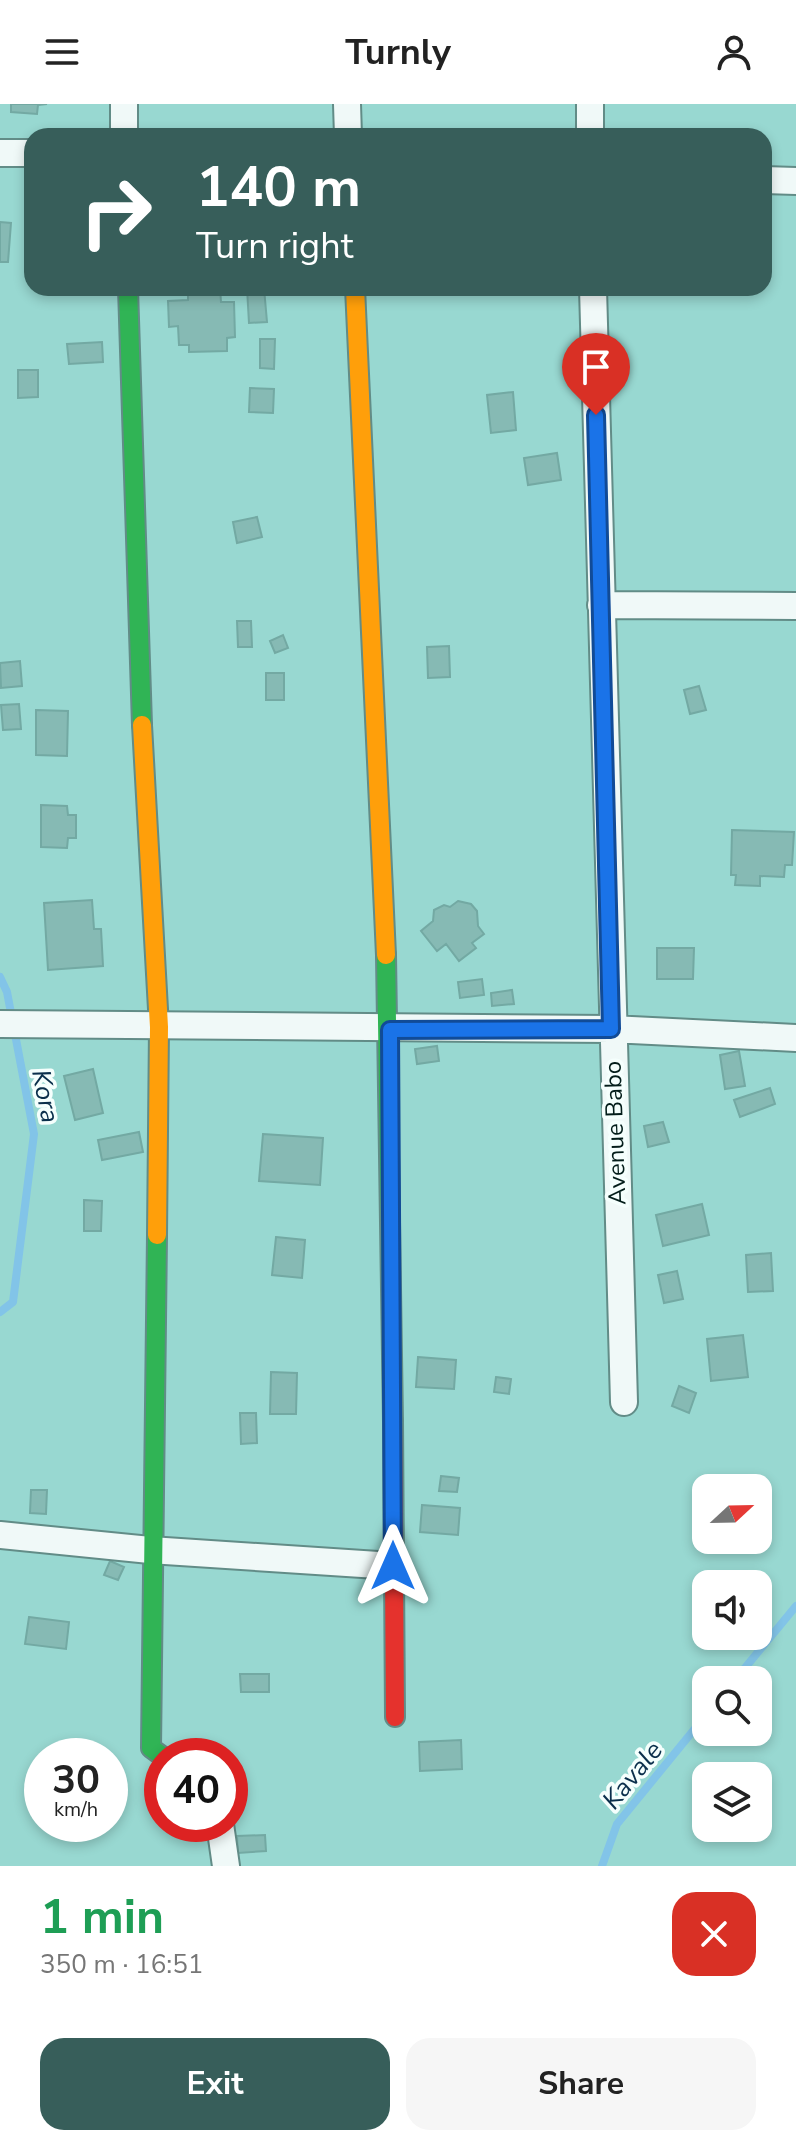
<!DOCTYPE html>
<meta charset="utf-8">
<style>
:root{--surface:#fff;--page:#f6f6f6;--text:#222;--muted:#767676;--accent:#375e5a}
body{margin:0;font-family:"Nunito Sans",sans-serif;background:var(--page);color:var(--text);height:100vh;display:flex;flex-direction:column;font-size:30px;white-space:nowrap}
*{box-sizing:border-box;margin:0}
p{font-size:26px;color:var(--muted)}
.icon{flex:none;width:44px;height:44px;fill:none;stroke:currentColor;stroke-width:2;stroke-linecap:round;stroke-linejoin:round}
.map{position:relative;height:1762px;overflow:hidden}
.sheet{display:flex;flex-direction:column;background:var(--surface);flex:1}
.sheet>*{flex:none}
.banner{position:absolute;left:24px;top:24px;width:748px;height:168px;border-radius:24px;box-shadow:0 4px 12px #0003;background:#375e5a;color:#fff;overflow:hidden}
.needle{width:52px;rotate:68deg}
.buttons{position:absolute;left:692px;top:1370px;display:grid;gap:16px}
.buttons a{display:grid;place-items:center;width:80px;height:80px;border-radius:16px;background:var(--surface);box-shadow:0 4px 12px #0003;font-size:40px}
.speed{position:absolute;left:24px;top:1634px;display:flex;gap:16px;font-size:40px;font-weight:700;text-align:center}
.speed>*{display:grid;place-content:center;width:104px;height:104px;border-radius:50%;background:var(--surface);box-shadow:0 4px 12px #0003;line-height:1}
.speed small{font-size:20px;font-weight:400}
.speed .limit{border:12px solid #d22;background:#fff;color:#111}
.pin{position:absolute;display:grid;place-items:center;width:68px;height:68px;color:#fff;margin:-82px -34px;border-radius:50% 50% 50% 0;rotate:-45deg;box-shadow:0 0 8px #0007}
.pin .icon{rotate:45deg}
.me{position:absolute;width:88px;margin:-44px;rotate:0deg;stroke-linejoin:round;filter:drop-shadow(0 0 6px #0008)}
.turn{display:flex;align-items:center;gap:28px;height:168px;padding:0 40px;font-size:36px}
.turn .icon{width:104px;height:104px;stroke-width:2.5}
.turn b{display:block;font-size:56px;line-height:68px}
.round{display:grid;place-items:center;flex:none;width:84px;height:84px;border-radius:24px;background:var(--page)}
.head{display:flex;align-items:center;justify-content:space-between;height:136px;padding:0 40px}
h1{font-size:48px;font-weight:700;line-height:60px;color:#1e9e55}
.primary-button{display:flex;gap:16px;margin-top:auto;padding:16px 40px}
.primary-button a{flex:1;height:92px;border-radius:24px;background:var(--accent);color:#fff;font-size:32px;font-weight:700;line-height:92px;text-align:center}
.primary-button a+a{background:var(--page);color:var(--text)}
header{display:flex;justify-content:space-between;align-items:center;height:104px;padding:0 40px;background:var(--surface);font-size:36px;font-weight:700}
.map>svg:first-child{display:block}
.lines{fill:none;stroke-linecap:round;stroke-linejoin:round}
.stream{stroke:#82c4e8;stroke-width:8}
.building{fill:#86bab4;stroke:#73a9a3;stroke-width:2}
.street-casing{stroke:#628c87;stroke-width:30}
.fast-casing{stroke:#628c87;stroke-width:22}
.slow-casing{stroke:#628c87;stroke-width:22}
.jam-casing{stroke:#628c87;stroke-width:22}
.street{stroke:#f0f9f8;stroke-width:26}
.fast{stroke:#30b455;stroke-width:18}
.slow{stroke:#ff9f0a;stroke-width:18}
.jam{stroke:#e5322d;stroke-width:18}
.route-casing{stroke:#114b97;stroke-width:20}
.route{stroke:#1a73e8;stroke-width:14}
.labels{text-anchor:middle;stroke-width:7;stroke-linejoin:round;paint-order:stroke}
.street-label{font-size:24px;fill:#031d1a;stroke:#f5fffd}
.water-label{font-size:26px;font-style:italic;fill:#0a2f4b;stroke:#f5fffd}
</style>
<header><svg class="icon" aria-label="menu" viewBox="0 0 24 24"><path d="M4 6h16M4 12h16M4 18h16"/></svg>Turnly<svg class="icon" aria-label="person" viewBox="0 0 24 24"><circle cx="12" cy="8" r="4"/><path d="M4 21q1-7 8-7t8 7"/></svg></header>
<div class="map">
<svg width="796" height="1762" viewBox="0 0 796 1762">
<rect width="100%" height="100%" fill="#98d8d1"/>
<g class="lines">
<!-- stream -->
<path class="stream" d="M 0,873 L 7,888 L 34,1030 L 13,1198 L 0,1208
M 735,1576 L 796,1502
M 602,1762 L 617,1720 L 706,1611"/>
</g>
<!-- building -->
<path class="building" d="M 11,0 L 47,0 L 38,1 L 37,10 L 11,8 Z
M 0,118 L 11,119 L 8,158 L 0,158 Z
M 188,184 L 220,184 L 221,198 L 234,198 L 235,233 L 227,234 L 227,247 L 189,248 L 189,241 L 179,241 L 178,222 L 169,223 L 168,197 L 188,196 Z
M 247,184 L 264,184 L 267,218 L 249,219 Z
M 260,235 L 275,235 L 274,265 L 260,264 Z
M 102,238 L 103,258 L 69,260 L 67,240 Z
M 18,266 L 38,266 L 38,293 L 18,294 Z
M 250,284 L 274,285 L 273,309 L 249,308 Z
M 513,288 L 516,326 L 491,329 L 487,291 Z
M 557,349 L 561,376 L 528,381 L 524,354 Z
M 257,413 L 262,433 L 237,439 L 233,418 Z
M 237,517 L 251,517 L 252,543 L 238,543 Z
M 283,531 L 288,544 L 275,549 L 270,537 Z
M 449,542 L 450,573 L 428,574 L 427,543 Z
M 20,557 L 22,582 L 1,584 L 0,559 Z
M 266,569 L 284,569 L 284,596 L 266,596 Z
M 699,582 L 706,606 L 690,610 L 684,586 Z
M 19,600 L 21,625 L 3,626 L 1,601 Z
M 36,606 L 68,607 L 67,652 L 36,651 Z
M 41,701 L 67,702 L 68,711 L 76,711 L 76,734 L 68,734 L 67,744 L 41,743 Z
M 732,726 L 794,728 L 792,761 L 785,761 L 784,773 L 760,772 L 760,782 L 735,781 L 736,771 L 731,771 Z
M 92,796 L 94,825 L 101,825 L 103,862 L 48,866 L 44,799 Z
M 458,797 L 471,800 L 477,807 L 478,822 L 484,830 L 472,839 L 476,844 L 459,857 L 446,840 L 437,847 L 421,827 L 433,817 L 434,806 L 444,801 L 450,803 Z
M 657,844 L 694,844 L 693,875 L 657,875 Z
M 482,875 L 484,891 L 460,894 L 458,878 Z
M 512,886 L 514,900 L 492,902 L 491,889 Z
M 437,942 L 439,957 L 417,960 L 415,945 Z
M 739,947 L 745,982 L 725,985 L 720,951 Z
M 93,965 L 103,1009 L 75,1016 L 64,972 Z
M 770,984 L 775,1000 L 740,1013 L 734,996 Z
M 663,1018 L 669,1038 L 648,1043 L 644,1022 Z
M 139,1028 L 143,1048 L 102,1056 L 98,1036 Z
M 263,1030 L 323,1034 L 320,1081 L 259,1077 Z
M 84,1096 L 102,1097 L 101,1127 L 84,1127 Z
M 702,1100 L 709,1131 L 663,1142 L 656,1111 Z
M 276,1133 L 305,1136 L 302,1174 L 272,1171 Z
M 771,1149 L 773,1187 L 748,1188 L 746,1151 Z
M 677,1167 L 683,1195 L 664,1199 L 658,1171 Z
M 743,1231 L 748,1273 L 711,1277 L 707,1235 Z
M 418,1253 L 456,1256 L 454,1285 L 416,1283 Z
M 271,1268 L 297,1269 L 296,1310 L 270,1310 Z
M 496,1273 L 511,1275 L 509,1290 L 494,1288 Z
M 679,1282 L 696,1289 L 689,1309 L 672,1302 Z
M 240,1309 L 256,1309 L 257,1339 L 241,1340 Z
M 441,1372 L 459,1374 L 457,1388 L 439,1387 Z
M 31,1386 L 47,1386 L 46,1410 L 30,1409 Z
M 422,1401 L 460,1404 L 458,1431 L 420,1428 Z
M 110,1457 L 124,1463 L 118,1476 L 104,1471 Z
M 29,1513 L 69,1518 L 66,1545 L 25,1540 Z
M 240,1570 L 269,1570 L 269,1588 L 241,1588 Z
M 461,1636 L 462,1665 L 420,1667 L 419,1638 Z
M 265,1731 L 266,1747 L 238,1749 L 237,1732 Z"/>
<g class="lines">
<!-- street casing -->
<g class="street-casing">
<path id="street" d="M 124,0 L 124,32
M 347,0 L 348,32
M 590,0 L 590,32
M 0,49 L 32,49
M 764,76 L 796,77
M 593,184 L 624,1298
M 601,501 L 796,502
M 0,920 L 611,925 L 796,934
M 0,1431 L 150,1446 L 393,1462
M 220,1720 L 226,1762"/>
</g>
<!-- fast casing -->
<g class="fast-casing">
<path id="fast" d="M 128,184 L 142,621
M 386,851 L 393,1318
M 157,1131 L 151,1644 L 162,1652"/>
</g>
<!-- slow casing -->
<g class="slow-casing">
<path id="slow" d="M 355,184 L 386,851
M 142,621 L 159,923 L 157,1131"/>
</g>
<!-- jam casing -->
<g class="jam-casing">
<path id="jam" d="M 393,1318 L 395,1613"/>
</g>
<!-- street -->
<use href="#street" class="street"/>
<!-- fast -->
<use href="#fast" class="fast"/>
<!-- slow -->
<use href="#slow" class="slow"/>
<!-- jam -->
<use href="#jam" class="jam"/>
</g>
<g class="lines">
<!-- route casing -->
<g class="route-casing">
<path id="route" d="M 393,1462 L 390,926 L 611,925 L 596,311"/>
</g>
<!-- route -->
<use href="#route" class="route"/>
</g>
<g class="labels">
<!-- street labels -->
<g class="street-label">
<text transform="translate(615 1029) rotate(-92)" y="8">Avenue Babo</text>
</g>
<!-- water labels -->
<g class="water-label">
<text transform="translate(46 992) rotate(79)" y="9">Kora</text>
<text transform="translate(632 1671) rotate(-51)" y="9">Kavale</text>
</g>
</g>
</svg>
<div class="buttons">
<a><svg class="needle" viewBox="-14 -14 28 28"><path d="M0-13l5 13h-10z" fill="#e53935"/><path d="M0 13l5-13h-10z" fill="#767676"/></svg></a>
<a><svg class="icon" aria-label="sound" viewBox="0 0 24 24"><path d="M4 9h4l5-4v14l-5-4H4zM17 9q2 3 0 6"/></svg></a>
<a><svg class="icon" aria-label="search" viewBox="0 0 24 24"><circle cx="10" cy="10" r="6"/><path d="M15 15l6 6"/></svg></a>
<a><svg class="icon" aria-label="layers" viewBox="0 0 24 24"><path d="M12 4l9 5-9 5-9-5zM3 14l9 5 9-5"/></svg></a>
</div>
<div class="speed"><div>30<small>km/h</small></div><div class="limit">40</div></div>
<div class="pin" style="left:596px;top:311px;background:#d93025"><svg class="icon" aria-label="arrive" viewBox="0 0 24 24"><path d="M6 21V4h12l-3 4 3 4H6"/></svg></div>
<svg class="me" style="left:393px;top:1462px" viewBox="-20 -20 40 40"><path d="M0-17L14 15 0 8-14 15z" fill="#1a73e8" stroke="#fff" stroke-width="4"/></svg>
<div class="banner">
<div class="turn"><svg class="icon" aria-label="right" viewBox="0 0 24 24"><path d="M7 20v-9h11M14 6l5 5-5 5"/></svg><div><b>140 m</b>Turn right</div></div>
</div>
</div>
<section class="sheet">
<div class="head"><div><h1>1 min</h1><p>350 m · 16:51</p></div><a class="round" style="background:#d93025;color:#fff"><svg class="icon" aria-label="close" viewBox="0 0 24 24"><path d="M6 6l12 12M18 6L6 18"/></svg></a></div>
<div class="primary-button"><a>Exit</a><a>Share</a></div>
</section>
